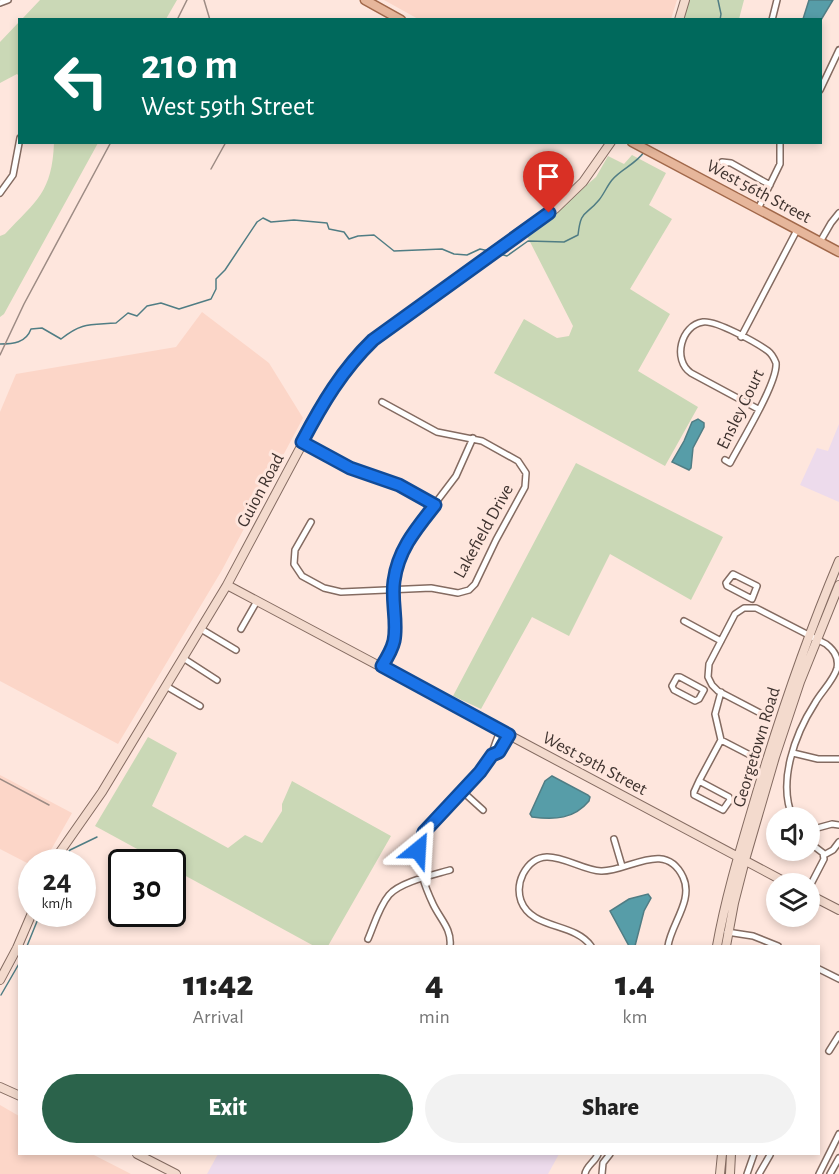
<!DOCTYPE html>
<style>
:root{--surface:#fff;--page:#f2f2f2;--text:#222;--muted:#767676;--accent:#2b634b}
body{margin:0;font-family:"Alegreya Sans",sans-serif;background:var(--page);color:var(--text);height:100vh;display:flex;flex-direction:column;font-size:22px;white-space:nowrap}
*{box-sizing:border-box;margin:0}
p{font-size:20px;color:var(--muted)}
.icon{flex:none;width:33px;height:33px;fill:none;stroke:currentColor;stroke-width:2;stroke-linecap:round;stroke-linejoin:round}
.map{position:relative;flex:1;overflow:hidden}
.drawer{position:absolute;left:18px;top:945px;width:802px;height:210px;display:flex;flex-direction:column;background:var(--surface);border-radius:0px;box-shadow:0 3px 9px #0003}
.drawer>*{flex:none}
.hud{position:absolute;left:18px;top:18px;width:804px;height:126px;border-radius:0px;box-shadow:0 3px 9px #0003;background:#00695c;color:#fff;overflow:hidden}
.fabs{position:absolute;left:766px;top:807px;display:grid;gap:12px}
.fabs a{display:grid;place-items:center;width:54px;height:54px;border-radius:50%;background:var(--surface);box-shadow:0 3px 9px #0003;font-size:30px}
.speed{position:absolute;left:18px;top:849px;display:flex;gap:12px;font-size:30px;font-weight:700;text-align:center}
.speed>*{display:grid;place-content:center;width:78px;height:78px;border-radius:50%;background:var(--surface);box-shadow:0 3px 9px #0003;line-height:1}
.speed small{font-size:15px;font-weight:400}
.speed .limit{border:3px solid #111;border-radius:9px;background:#fff;color:#111}
.pin{position:absolute;display:grid;place-items:center;width:51px;height:51px;color:#fff;margin:-62px -26px;border-radius:50% 50% 50% 0;rotate:-45deg;box-shadow:0 0 6px #0007}
.pin .icon{rotate:45deg}
.me{position:absolute;width:66px;margin:-33px;rotate:27deg;stroke-linejoin:round;filter:drop-shadow(0 0 4px #0008)}
.turn{display:flex;align-items:center;gap:21px;height:126px;padding:0 24px;font-size:27px}
.turn .icon{width:78px;height:78px;stroke-width:2.5}
.turn b{display:block;font-size:42px;line-height:51px}
.eta{display:flex;justify-content:space-evenly;align-items:center;height:102px;text-align:center}
.eta b{font-size:36px;font-weight:800;line-height:42px}
.primary-button{display:flex;gap:12px;margin-top:auto;padding:12px 24px}
.primary-button a{flex:1;height:69px;border-radius:36px;background:var(--accent);color:#fff;font-size:24px;font-weight:800;line-height:69px;text-align:center}
.primary-button a+a{background:var(--page);color:var(--text)}
.map>svg:first-child{display:block}
.commercial{fill:#eddbec}
.built{fill:#fcd6c8}
.green{fill:#cad8b6}
.water{fill:#579da8;stroke:#507d84;stroke-width:1.5}
.lines{fill:none;stroke-linecap:round;stroke-linejoin:round}
.stream{stroke:#507d84;stroke-width:1.5}
.street-casing{stroke:#846b61;stroke-width:8}
.secondary-casing{stroke:#846b61;stroke-width:10}
.primary-casing{stroke:#a1684a;stroke-width:11}
.street{stroke:#fff;stroke-width:5}
.secondary{stroke:#f3dacd;stroke-width:8}
.primary{stroke:#e6b69b;stroke-width:8}
.rail{stroke:#9d8b84;stroke-width:1.5}
.route-casing{stroke:#114b97;stroke-width:15}
.route{stroke:#1a73e8;stroke-width:10}
.labels{text-anchor:middle;stroke-width:6;stroke-linejoin:round;paint-order:stroke}
.street-label{font-size:18px;fill:#3f332f;stroke:#fee6dd}
</style>
<div class="map">
<svg width="839" height="1174" viewBox="0 0 839 1174">
<rect width="100%" height="100%" fill="#fee6dd"/>
<!-- commercial -->
<path class="commercial" d="M 839,424 L 839,502 L 800,485 L 817,448 L 828,451 Z
M 218,1154 L 559,1154 L 548,1174 L 207,1174 Z"/>
<!-- built -->
<path class="built" d="M 384,0 L 677,0 L 671,19 L 420,20 Z
M 202,312 L 269,363 L 303,418 L 222,570 L 118,744 L 0,681 L 0,412 L 16,374 L 176,347 Z
M 0,775 L 72,813 L 44,862 L 32,862 L 31,865 L 0,849 Z
M 0,1105 L 19,1116 L 20,1154 L 92,1154 L 131,1174 L 0,1174 Z"/>
<!-- green -->
<path class="green" d="M 40,0 L 177,0 L 166,19 L 22,19 Z
M 685,0 L 744,0 L 739,19 L 678,20 Z
M 19,22 L 19,76 L 17,74 L 0,83 L 0,42 Z
M 54,143 L 98,143 L 4,314 L 0,317 L 0,236 L 5,234 C 37,200 52,192 54,143 Z
M 632,155 L 666,173 L 649,205 L 672,219 L 630,289 L 670,314 L 638,371 L 698,407 L 665,466 L 494,373 L 524,319 L 557,338 L 569,336 L 573,326 L 527,236 L 596,177 L 608,156 L 624,164 Z
M 576,463 L 723,537 L 691,600 L 610,554 L 569,636 L 532,617 L 481,709 L 453,696 Z
M 148,737 L 177,753 L 152,806 L 228,848 L 245,835 L 262,843 L 282,811 L 282,804 L 292,781 L 391,836 L 328,946 L 314,946 L 173,869 L 172,862 L 161,862 L 95,826 Z"/>
<!-- water -->
<path class="water" d="M 809,0 L 833,0 L 821,20 L 803,19 Z
M 698,419 L 704,423 L 704,427 L 693,448 L 691,468 L 689,470 L 672,462 L 684,441 L 692,422 Z
M 552,776 L 588,795 L 590,797 L 589,801 C 574,819 555,820 532,817 L 530,814 L 545,781 Z
M 648,894 L 651,898 L 644,911 L 635,946 L 629,946 L 610,911 L 629,899 Z"/>
<g class="lines">
<!-- stream -->
<path class="stream" d="M 718,0 L 721,14 L 720,20
M 500,254 L 507,256 L 528,241 L 564,242 L 578,235 C 581,209 585,217 599,200 C 604,194 607,186 612,180 C 621,169 636,164 644,152
M 0,344 C 13,344 26,343 31,329 L 42,328 L 61,339 C 82,322 90,325 116,323 L 128,313 L 137,316 L 147,306 L 161,303 L 179,309 L 211,299 L 216,289 L 216,279 L 225,270 L 257,222 L 263,218 L 271,222 L 294,220 L 327,223 L 329,229 L 344,232 L 349,239 L 358,236 L 374,235 L 394,251 L 442,249 L 454,254 L 467,255 L 480,249 L 489,251
M 61,862 L 70,850 L 97,837
M 27,946 L 40,914
M 1,995 L 20,962"/>
<!-- street casing -->
<g class="street-casing">
<path id="street" d="M 0,3 L 8,0
M 772,20 L 777,0
M 820,90 L 839,50
M 722,162 L 731,163 L 770,185
M 0,193 L 13,175 L 20,138
M 758,209 L 780,164 L 780,142
M 820,242 L 831,223 L 839,213
M 741,337 L 797,230
M 302,443 L 350,468 L 399,485 L 435,505
M 725,460 L 730,463 C 741,442 778,382 776,363 C 774,358 772,354 768,351 C 757,343 716,320 703,322 C 681,325 672,360 691,373 L 758,409
M 311,522 L 295,550 L 294,564 L 302,576 L 324,588 L 341,592 L 431,588 L 458,593 L 469,590 L 475,584 L 496,540 L 525,487 L 526,473 L 518,461 L 482,441 L 437,432 L 382,402
M 733,574 L 757,586 L 752,599 L 727,586 L 726,583 Z
M 684,621 L 721,641
M 201,629 L 236,650
M 241,629 L 257,601
M 183,658 L 217,680
M 383,666 L 391,651 L 395,636 L 393,585 L 399,557 L 412,534 L 456,476 L 473,438
M 677,677 L 680,677 L 704,690 L 699,699 L 695,701 L 674,690 L 672,686 Z
M 166,686 L 200,706
M 721,692 L 715,714 L 721,740 L 750,755
M 764,715 L 718,691 L 712,685 L 708,677 L 709,664 L 735,614 L 744,608 L 756,608 L 826,644 C 834,650 839,658 837,668 C 834,680 821,692 815,703 C 795,734 777,782 793,818
M 793,753 L 818,759 L 839,759
M 492,755 L 499,752 L 509,735
M 699,781 L 729,797 L 730,800 L 723,810 L 694,795 L 694,792 Z
M 699,781 L 721,740
M 462,791 L 483,810
M 810,830 L 832,824 L 839,825
M 614,839 L 622,866
M 810,843 L 823,853 L 824,859 L 810,886
M 824,855 L 833,850 L 839,842
M 727,932 L 753,936 L 778,946
M 368,939 C 374,925 379,907 389,895 C 400,882 433,875 450,870
M 450,946 C 452,929 440,919 433,904 C 423,883 412,853 424,832 L 487,763 C 493,754 495,741 501,730
M 591,946 C 574,922 532,930 521,901 C 518,892 519,882 523,874 C 542,838 575,870 601,871 C 628,872 665,839 683,877 C 694,900 671,924 668,946
M 819,969 L 839,979
M 829,1051 L 839,1035
M 585,1174 C 586,1166 595,1162 598,1154
M 602,1174 L 603,1163 L 610,1154
M 747,1174 L 754,1154
M 759,1174 L 770,1155
M 819,1174 L 839,1134
M 830,1174 L 839,1158"/>
</g>
<!-- secondary casing -->
<g class="secondary-casing">
<path id="secondary" d="M 679,20 L 685,0
M 227,585 L 789,884
M 53,862 L 102,792 L 227,585 L 330,392 L 356,357 L 385,330 L 555,209 L 583,182 L 611,142
M 810,895 L 839,910
M 717,946 C 725,901 738,857 751,813 C 776,727 804,644 839,561
M 726,946 L 734,903 L 745,860 L 775,757 L 800,682 L 839,585
M 0,980 L 17,948 L 32,913
M 0,1087 L 20,1096
M 137,1154 L 176,1174
M 720,1174 L 722,1154
M 730,1174 L 731,1154"/>
</g>
<!-- primary casing -->
<g class="primary-casing">
<path id="primary" d="M 365,0 L 401,20
M 632,142 L 839,252"/>
</g>
<!-- street -->
<use href="#street" class="street"/>
<!-- secondary -->
<use href="#secondary" class="secondary"/>
<!-- primary -->
<use href="#primary" class="primary"/>
<!-- rail -->
<path class="rail" d="M 204,0 L 210,20
M 177,20 L 187,0
M 211,169 L 226,142
M 0,355 L 24,304 L 111,142
M 0,779 L 49,805"/>
</g>
<g class="lines">
<!-- route casing -->
<g class="route-casing">
<path id="route" d="M 418,850 L 424,832 L 480,772 L 492,755 L 499,752 L 509,735 L 382,666 C 387,658 392,650 394,641 C 398,622 391,601 394,581 C 398,550 416,529 435,505 L 399,485 L 350,468 L 302,442 C 322,404 342,370 373,340 L 549,213"/>
</g>
<!-- route -->
<use href="#route" class="route"/>
</g>
<g class="labels">
<!-- street labels -->
<g class="street-label">
<text transform="translate(759 191) rotate(28)" y="6">West 56th Street</text>
<text transform="translate(740 409) rotate(-64)" y="6">Ensley Court</text>
<text transform="translate(260 490) rotate(-62)" y="6">Guion Road</text>
<text transform="translate(483 531) rotate(-61)" y="6">Lakefield Drive</text>
<text transform="translate(756 747) rotate(-73)" y="6">Georgetown Road</text>
<text transform="translate(595 763) rotate(28)" y="6">West 59th Street</text>
</g>
</g>
</svg>
<div class="fabs">
<a><svg class="icon" aria-label="sound" viewBox="0 0 24 24"><path d="M4 9h4l5-4v14l-5-4H4zM17 9q2 3 0 6"/></svg></a>
<a><svg class="icon" aria-label="layers" viewBox="0 0 24 24"><path d="M12 4l9 5-9 5-9-5zM3 14l9 5 9-5"/></svg></a>
</div>
<div class="speed"><div>24<small>km/h</small></div><div class="limit">30</div></div>
<div class="pin" style="left:549px;top:213px;background:#d93025"><svg class="icon" aria-label="arrive" viewBox="0 0 24 24"><path d="M6 21V4h12l-3 4 3 4H6"/></svg></div>
<svg class="me" style="left:418px;top:850px" viewBox="-20 -20 40 40"><path d="M0-17L14 15 0 8-14 15z" fill="#1a73e8" stroke="#fff" stroke-width="4"/></svg>
<div class="hud">
<div class="turn"><svg class="icon" aria-label="left" viewBox="0 0 24 24"><path d="M17 20v-9H6M10 6l-5 5 5 5"/></svg><div><b>210 m</b>West 59th Street</div></div>
</div>
<section class="drawer">
<div class="eta">
<div><b>11:42</b><p>Arrival</p></div>
<div><b>4</b><p>min</p></div>
<div><b>1.4</b><p>km</p></div>
</div>
<div class="primary-button"><a>Exit</a><a>Share</a></div>
</section>
</div>
